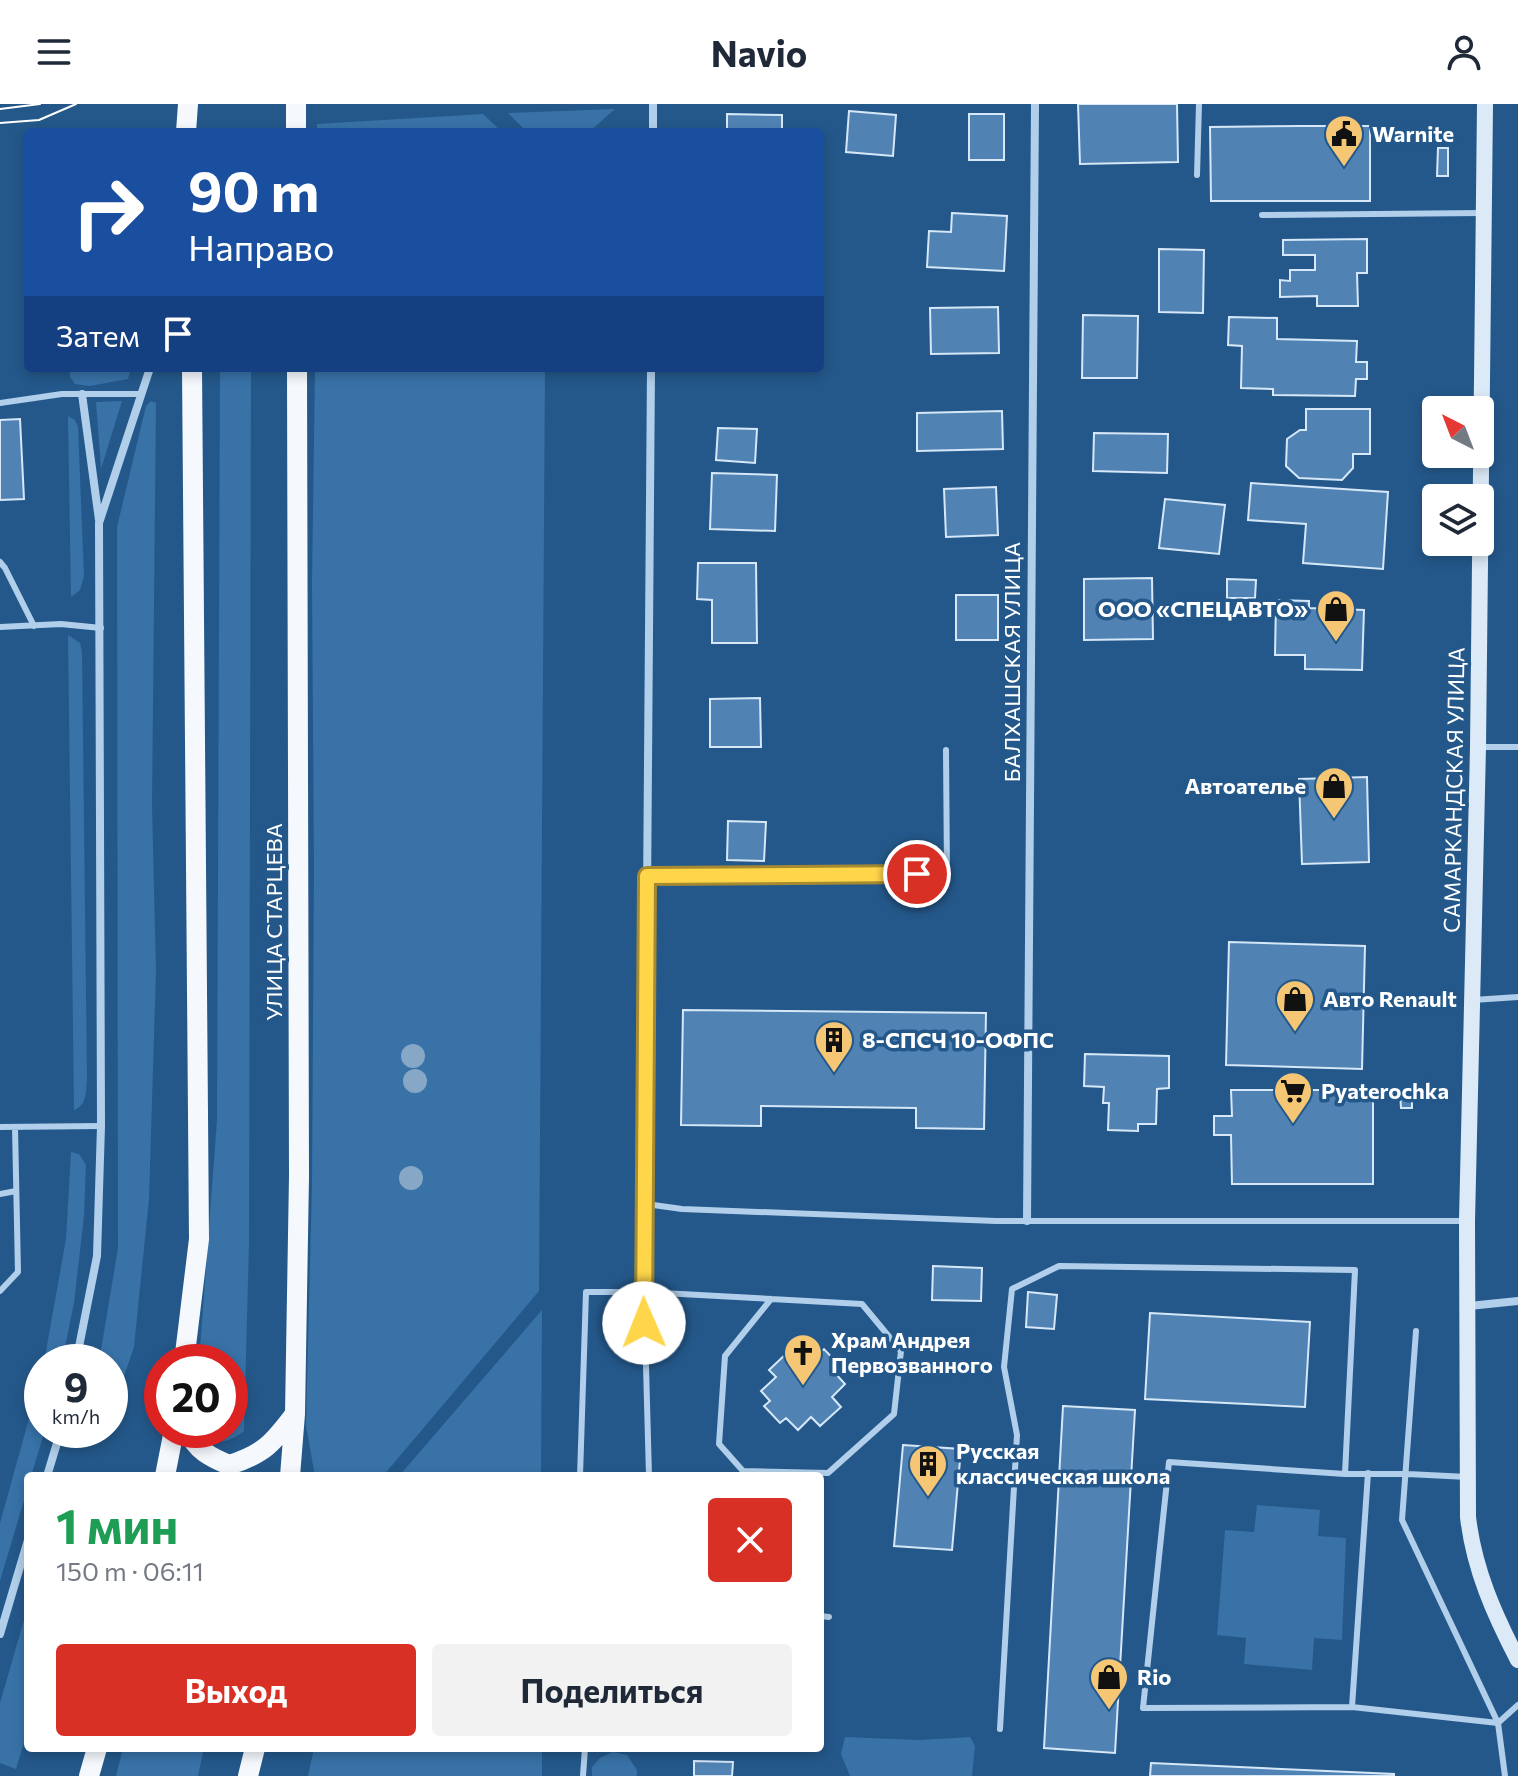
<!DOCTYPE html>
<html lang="ru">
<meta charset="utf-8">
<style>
:root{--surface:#fff;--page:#f2f2f3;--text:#1f2937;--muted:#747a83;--accent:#d93025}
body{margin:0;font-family:Commissioner,sans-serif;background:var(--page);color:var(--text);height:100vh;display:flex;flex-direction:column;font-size:30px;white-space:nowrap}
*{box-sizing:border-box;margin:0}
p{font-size:26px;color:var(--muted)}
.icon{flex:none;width:44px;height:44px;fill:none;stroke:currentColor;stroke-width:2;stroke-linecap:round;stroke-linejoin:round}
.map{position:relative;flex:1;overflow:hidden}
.drawer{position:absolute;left:24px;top:1368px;width:800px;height:280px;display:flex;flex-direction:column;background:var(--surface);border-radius:8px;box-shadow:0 4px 12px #0003}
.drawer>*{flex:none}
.guide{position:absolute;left:24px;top:24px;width:800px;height:244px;border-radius:8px;box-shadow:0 4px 12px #0003;background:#1a4fa0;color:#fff;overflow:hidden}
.needle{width:52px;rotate:318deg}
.controls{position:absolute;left:1422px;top:292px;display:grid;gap:16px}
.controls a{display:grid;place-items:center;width:72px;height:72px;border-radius:8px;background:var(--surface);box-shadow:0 4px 12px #0003;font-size:40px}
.speed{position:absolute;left:24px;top:1240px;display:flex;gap:16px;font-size:40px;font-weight:700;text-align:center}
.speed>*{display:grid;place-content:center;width:104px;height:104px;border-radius:50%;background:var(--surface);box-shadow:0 4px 12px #0003;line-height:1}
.speed small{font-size:20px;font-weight:400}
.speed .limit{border:12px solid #d22;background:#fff;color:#111}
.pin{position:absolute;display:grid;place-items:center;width:68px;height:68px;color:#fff;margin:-34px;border:4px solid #fff;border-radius:50%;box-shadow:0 2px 8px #0007}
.me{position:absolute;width:88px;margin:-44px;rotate:359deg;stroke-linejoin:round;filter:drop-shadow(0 0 6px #0008)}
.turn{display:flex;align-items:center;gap:28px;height:168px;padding:0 32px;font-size:36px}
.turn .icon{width:104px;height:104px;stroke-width:2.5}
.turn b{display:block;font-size:56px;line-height:68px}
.then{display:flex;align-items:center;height:76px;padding:0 32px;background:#0003;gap:16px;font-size:30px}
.round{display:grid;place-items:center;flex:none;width:84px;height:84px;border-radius:8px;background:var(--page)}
.overview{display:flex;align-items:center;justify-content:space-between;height:136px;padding:0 32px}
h1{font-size:48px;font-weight:700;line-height:60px;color:#1e9e55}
.action{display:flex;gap:16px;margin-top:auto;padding:16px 32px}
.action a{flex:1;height:92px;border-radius:8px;background:var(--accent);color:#fff;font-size:32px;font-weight:700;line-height:92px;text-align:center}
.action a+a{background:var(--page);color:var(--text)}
header{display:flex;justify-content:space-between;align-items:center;height:104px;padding:0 32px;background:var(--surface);font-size:36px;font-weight:700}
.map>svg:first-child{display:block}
.green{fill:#3872a7}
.building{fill:#5083b3;stroke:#d6e7f8;stroke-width:2}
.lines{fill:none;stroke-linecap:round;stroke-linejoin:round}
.service{stroke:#b1cfea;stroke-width:6}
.minor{stroke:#b1cfea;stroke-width:8}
.secondary{stroke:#dceaf8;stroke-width:16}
.primary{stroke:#f5f9fe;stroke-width:20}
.tram{stroke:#fff;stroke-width:2}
.tree{fill:#86a7c6}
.route-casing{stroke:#a68a30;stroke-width:20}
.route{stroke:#ffd54a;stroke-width:14}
.labels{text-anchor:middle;stroke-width:7;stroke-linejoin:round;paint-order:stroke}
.poi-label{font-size:22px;font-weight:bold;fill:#fff;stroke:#24588a;text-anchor:start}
.street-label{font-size:22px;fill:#fff;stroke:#24588a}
</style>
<header><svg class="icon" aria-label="menu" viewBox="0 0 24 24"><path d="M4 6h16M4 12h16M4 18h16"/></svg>Navio<svg class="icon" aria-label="person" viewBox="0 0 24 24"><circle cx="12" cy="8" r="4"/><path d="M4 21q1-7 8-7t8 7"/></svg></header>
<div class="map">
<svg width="1518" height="1672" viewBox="0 0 1518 1672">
<rect width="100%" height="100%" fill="#24588a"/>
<!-- green -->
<path class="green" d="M 615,5 L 589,28 L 527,28 L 508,9 Z
M 483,10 L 502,28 L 317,28 L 317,20 Z
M 70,264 L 131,264 L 128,275 L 90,282 L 75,280 L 70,273 Z
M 220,264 L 251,264 L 249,1140 L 244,1327 C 229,1339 214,1343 200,1326 L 230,1326 L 230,1258 L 199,1258 L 217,1016 Z
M 315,264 L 545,264 L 539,1187 L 383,1372 L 315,1372 L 306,1322 L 312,1080 L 314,764 L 312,479 Z
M 122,297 L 101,365 L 96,298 Z
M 151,297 L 156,299 L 152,701 L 156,868 L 149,1095 L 134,1243 L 110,1313 L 110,1258 L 99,1258 L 118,1144 L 117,423 L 146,302 Z
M 68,312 L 75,316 L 78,323 L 84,472 L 80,486 L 71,493 Z
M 68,531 L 80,539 L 82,548 L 87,975 C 86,988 87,1001 74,1006 Z
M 71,1048 L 79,1050 L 86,1061 L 84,1112 L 74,1199 L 62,1258 L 44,1258 L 66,1135 Z
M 542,1206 L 541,1372 L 399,1372 Z
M 30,1311 L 42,1314 L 42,1326 L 45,1326 L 31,1372 L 28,1372 L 28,1383 L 0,1477 L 0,1419 Z
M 1257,1401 L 1320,1406 L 1318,1432 L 1346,1434 L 1342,1536 L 1314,1534 L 1312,1566 L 1244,1560 L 1246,1534 L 1217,1531 L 1225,1426 L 1254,1428 Z
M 28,1502 L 28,1625 L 16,1665 L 0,1659 L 0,1599 Z
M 845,1633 L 919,1636 L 970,1633 L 975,1642 L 972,1672 L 850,1672 L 841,1650 Z
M 123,1644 L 204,1644 L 198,1672 L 116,1672 Z
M 314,1644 L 542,1644 L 542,1672 L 308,1672 Z
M 613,1648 L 627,1651 L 637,1666 L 637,1672 L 592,1672 L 592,1663 L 600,1654 Z"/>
<!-- building -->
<path class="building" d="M 1078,0 L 1177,0 L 1178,58 L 1080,60 Z
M 849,7 L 896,11 L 893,52 L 846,48 Z
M 727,10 L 782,11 L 782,28 L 727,28 Z
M 969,10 L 1004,10 L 1004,56 L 969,56 Z
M 1300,22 L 1370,22 L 1370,97 L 1211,97 L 1210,23 Z
M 1438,44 L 1448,44 L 1448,72 L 1437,72 Z
M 952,109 L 1007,112 L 1004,167 L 927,163 L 929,127 L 951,128 Z
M 1367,135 L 1367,169 L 1357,169 L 1358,202 L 1317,202 L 1317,192 L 1280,193 L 1280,176 L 1290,177 L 1290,166 L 1315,166 L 1315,151 L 1283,151 L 1283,136 Z
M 1159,145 L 1204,146 L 1203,209 L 1159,208 Z
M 998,203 L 999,249 L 931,250 L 930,204 Z
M 1083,211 L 1138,212 L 1137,274 L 1082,274 Z
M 1229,213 L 1277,214 L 1277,235 L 1357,237 L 1356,258 L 1367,258 L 1367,275 L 1356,275 L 1355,292 L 1273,291 L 1273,285 L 1241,284 L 1242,242 L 1228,241 Z
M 1306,305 L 1370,305 L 1370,350 L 1353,350 L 1353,364 L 1342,376 L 1299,374 L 1286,362 L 1287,335 L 1300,326 L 1306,326 Z
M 1002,307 L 1003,345 L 917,347 L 917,309 Z
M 20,315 L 24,395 L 0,396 L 0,316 Z
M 718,324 L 757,325 L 755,359 L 716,356 Z
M 1094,329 L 1168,330 L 1167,369 L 1093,367 Z
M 712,369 L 777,371 L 775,427 L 710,425 Z
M 1251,379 L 1388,388 L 1383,465 L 1303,459 L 1306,420 L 1248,416 Z
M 996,383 L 998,431 L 946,433 L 944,385 Z
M 1165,395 L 1225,401 L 1219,450 L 1159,444 Z
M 698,459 L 756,459 L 757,539 L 712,539 L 712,496 L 697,495 Z
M 1152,474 L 1153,535 L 1084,536 L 1084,475 Z
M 1227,475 L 1256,476 L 1255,494 L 1227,494 Z
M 956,491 L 998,491 L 998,536 L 956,536 Z
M 1276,496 L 1309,497 L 1309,504 L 1364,506 L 1362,566 L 1305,565 L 1305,551 L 1275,551 Z
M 760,594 L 761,643 L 710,643 L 710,595 Z
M 1367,673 L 1369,758 L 1302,760 L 1299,675 Z
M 728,717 L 766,718 L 764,757 L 727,756 Z
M 1229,838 L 1365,842 L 1362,965 L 1226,961 Z
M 683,906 L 986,909 L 984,1025 L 916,1024 L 916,1004 L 761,1002 L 761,1022 L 681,1021 Z
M 1085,950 L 1169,952 L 1169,984 L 1157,985 L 1156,1020 L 1138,1020 L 1138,1027 L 1108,1026 L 1109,999 L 1103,999 L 1104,983 L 1084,982 Z
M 1302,977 L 1302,986 L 1373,986 L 1373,1080 L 1232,1080 L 1231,1031 L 1214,1031 L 1214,1012 L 1232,1012 L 1231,986 L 1279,986 L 1279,978 Z
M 1412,988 L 1412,1004 L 1401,1004 L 1400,989 Z
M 933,1162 L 982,1164 L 981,1197 L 932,1196 Z
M 1028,1188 L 1057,1191 L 1054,1225 L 1026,1223 Z
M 1150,1209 L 1310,1218 L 1305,1303 L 1145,1295 Z
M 811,1242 L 818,1250 L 824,1245 L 840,1262 L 834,1268 L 845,1280 L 832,1293 L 841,1303 L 820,1322 L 811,1313 L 798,1326 L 786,1314 L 780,1319 L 764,1302 L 770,1297 L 761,1287 L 776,1273 L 769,1266 L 789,1247 L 796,1255 Z
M 1063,1302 L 1135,1306 L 1115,1649 L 1044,1644 Z
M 903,1341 L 961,1345 L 952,1446 L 894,1442 Z
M 694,1657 L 733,1658 L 732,1672 L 694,1672 Z
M 1151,1659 L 1394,1670 L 1394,1672 L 1150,1672 Z"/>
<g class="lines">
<!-- service -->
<path class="service" d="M 1197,71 L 1199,0
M 1262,111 L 1482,109
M 0,299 L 62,290 L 141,290
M 0,458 L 5,464 L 34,522
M 0,523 L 61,520 L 101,524
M 1481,643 L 1518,643
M 647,772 L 947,769 L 946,646
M 1473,896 L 1518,893
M 0,1023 L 101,1022
M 0,1090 L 16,1087
M 646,1100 L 682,1105 L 996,1117 L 1464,1117
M 0,1187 L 18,1168 L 15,1023
M 644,1188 L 862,1200 L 901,1247 L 894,1310 L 828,1369 L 743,1367 L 719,1340 L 725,1252 L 771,1195
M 1416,1227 L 1402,1416 L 1498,1619 L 1518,1601
M 580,1372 L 586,1188 L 644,1188 L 649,1372
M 1468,1373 L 1407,1370 L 1345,1370 L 1169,1358 L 1143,1604 L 1352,1603 L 1498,1619 L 1505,1672
M 820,1512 L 829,1513
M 1352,1603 L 1368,1369
M 1000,1625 L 1017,1331 L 1004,1263 L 1012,1185 L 1059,1162 L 1355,1166 L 1345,1370
M 583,1672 L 585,1644"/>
<!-- minor -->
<path class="minor" d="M 653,28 L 653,0
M 82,290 L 99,416
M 1027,1117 L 1035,0
M 644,1188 L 651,264
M 1469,1202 L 1518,1197
M 76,1258 L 97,1152 L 101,1022 L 99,419 L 150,264
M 47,1372 L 61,1326
M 0,1530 L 28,1436"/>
<!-- secondary -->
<path class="secondary" d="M 1485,0 L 1478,643 L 1467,1117 L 1468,1413 C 1474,1465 1494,1510 1518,1556"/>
<!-- primary -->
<path class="primary" d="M 296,0 L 296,28
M 186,28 L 188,0
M 184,1258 L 199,1135 L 192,264
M 187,1326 C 196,1346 210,1353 229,1361 C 264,1350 273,1339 295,1310
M 165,1372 L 174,1326
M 290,1372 L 295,1310 L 299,1072 L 297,264
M 89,1672 L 97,1644
M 248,1672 L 255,1644"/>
<!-- tram -->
<path class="tram" d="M 0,5 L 40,0
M 0,19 L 39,16 L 76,0"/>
</g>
<!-- trees -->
<g class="tree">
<circle cx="413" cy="952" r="12"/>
<circle cx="415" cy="977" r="12"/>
<circle cx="411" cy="1074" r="12"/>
</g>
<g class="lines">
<!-- route casing -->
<g class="route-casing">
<path id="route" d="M 644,1219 L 647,772 L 917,770"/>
</g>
<!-- route -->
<use href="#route" class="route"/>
</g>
<!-- icons -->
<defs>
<g id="civic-pin" transform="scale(2)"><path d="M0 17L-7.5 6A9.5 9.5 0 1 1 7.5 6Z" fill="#f5c775" stroke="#24588a"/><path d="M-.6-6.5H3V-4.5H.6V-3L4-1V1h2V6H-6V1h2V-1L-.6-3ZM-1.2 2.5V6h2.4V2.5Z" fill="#111"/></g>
<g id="shop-pin" transform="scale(2)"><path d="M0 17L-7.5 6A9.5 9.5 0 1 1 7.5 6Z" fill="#f5c775" stroke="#24588a"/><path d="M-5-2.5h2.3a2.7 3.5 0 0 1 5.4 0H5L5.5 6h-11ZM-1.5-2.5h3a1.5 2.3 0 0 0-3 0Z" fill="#111"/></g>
<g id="building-pin" transform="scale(2)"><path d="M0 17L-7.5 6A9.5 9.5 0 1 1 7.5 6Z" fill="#f5c775" stroke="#24588a"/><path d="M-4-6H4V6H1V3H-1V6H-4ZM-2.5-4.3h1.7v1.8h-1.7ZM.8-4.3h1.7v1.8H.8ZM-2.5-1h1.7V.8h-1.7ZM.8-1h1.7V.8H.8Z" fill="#111"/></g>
<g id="supermarket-pin" transform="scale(2)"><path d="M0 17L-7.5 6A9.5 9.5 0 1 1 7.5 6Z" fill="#f5c775" stroke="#24588a"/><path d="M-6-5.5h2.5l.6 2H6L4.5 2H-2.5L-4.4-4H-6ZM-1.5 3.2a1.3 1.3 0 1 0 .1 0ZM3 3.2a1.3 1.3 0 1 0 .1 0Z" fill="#111"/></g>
<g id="church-pin" transform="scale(2)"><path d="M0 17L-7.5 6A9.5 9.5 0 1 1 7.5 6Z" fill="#f5c775" stroke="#24588a"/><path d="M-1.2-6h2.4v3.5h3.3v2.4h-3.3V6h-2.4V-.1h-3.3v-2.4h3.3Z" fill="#111"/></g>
</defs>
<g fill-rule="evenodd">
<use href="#civic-pin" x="1344" y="30"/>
<use href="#shop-pin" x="1336" y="505"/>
<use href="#shop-pin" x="1334" y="682"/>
<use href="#shop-pin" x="1295" y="895"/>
<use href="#building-pin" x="834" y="936"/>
<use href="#supermarket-pin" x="1293" y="987"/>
<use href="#church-pin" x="803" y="1249"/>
<use href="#building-pin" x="928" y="1360"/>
<use href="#shop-pin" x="1109" y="1573"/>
</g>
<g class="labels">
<!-- poi labels -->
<g class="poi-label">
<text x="1372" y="38">Warnite</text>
<text x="1308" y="513" text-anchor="end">ООО «СПЕЦАВТО»</text>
<text x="1306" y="690" text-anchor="end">Автоателье</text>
<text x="1323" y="903">Авто Renault</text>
<text x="862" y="944">8-СПСЧ 10-ОФПС</text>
<text x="1321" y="995">Pyaterochka</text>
<text x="831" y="1244">Храм Андрея<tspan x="831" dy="25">Первозванного</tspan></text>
<text x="956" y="1355">Русская<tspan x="956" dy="25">классическая школа</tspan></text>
<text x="1137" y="1581">Rio</text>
</g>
<!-- street labels -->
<g class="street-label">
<text transform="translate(1012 558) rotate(-90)" y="8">БАЛХАШСКАЯ УЛИЦА</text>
<text transform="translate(1454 686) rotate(-89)" y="8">САМАРКАНДСКАЯ УЛИЦА</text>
<text transform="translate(274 818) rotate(-90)" y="8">УЛИЦА СТАРЦЕВА</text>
</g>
</g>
</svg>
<div class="controls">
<a><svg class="needle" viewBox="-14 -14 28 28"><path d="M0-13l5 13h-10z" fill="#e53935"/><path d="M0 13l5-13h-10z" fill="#747a83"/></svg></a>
<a><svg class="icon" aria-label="layers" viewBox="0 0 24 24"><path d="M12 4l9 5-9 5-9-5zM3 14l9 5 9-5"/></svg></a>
</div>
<div class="speed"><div>9<small>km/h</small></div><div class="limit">20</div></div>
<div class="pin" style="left:917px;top:770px;background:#d93025"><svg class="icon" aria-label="arrive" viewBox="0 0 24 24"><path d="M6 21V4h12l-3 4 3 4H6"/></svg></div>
<svg class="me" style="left:644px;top:1219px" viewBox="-20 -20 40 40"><circle r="19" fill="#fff"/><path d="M0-13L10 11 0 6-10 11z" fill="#ffd54a"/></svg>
<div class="guide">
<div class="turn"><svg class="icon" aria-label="right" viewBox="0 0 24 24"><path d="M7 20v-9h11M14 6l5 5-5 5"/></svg><div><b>90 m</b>Направо</div></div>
<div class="then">Затем<svg class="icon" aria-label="arrive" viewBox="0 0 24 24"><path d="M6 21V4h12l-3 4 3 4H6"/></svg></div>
</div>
<section class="drawer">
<div class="overview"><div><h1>1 мин</h1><p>150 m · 06:11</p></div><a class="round" style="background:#d93025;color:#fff"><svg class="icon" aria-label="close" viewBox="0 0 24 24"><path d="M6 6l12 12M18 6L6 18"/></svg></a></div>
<div class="action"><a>Выход</a><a>Поделиться</a></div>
</section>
</div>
